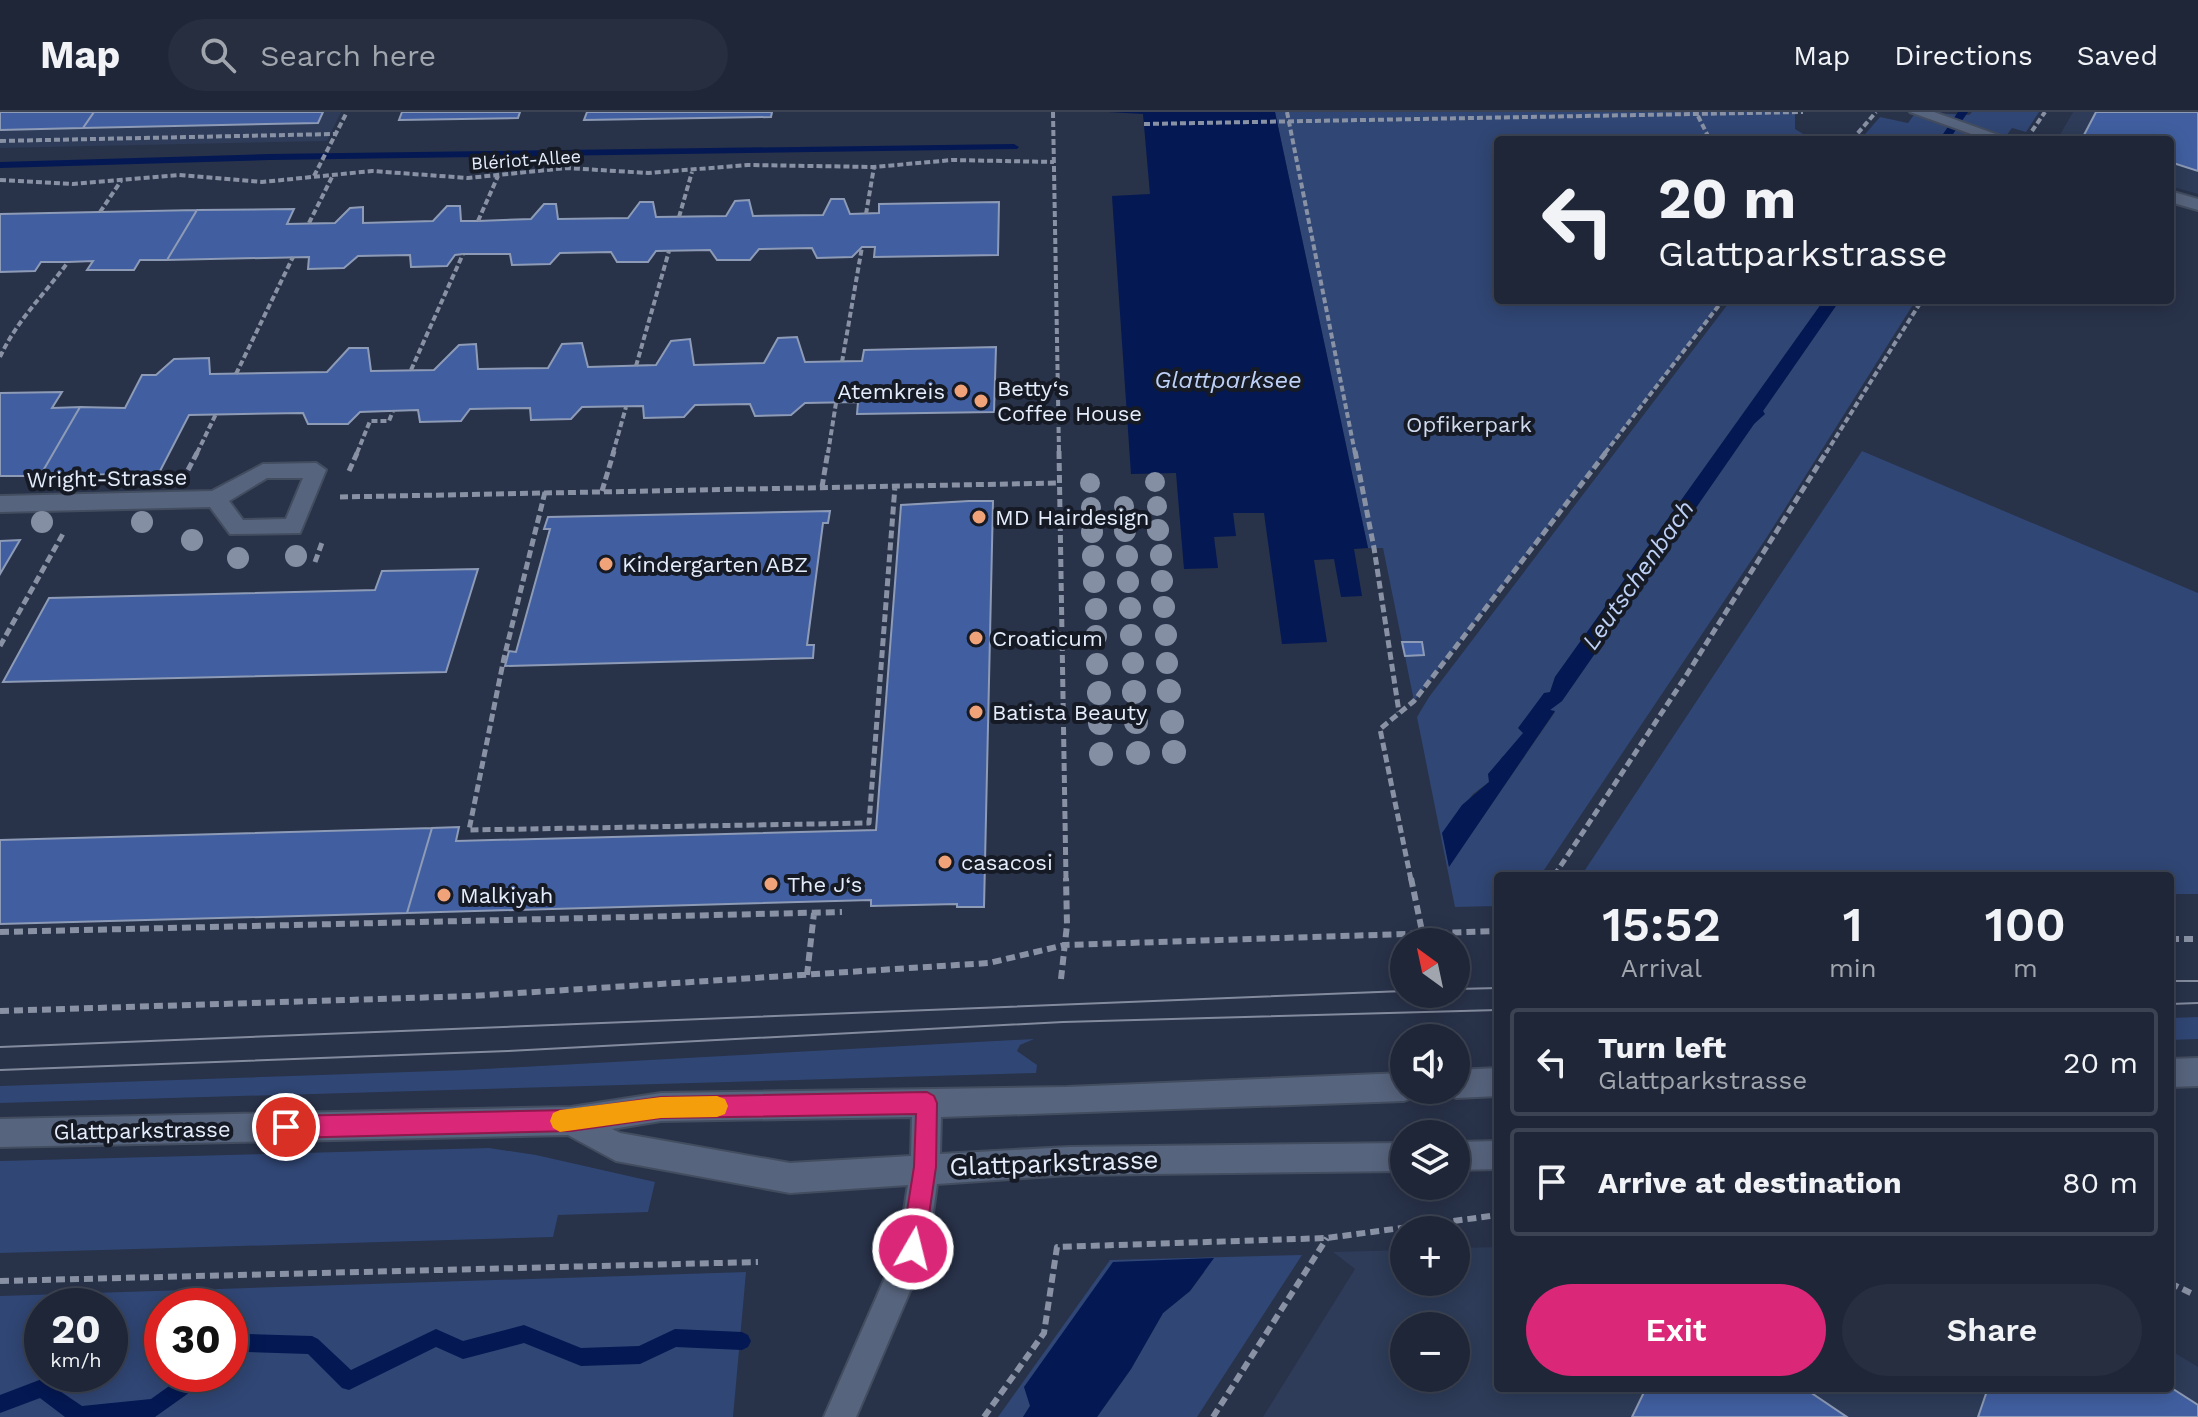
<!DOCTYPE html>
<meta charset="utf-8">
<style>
:root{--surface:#1e2637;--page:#262e3f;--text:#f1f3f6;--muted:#a1a5ad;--line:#3c4352;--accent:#db2777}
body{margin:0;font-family:"Work Sans",sans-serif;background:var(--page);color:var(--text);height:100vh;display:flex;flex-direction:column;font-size:30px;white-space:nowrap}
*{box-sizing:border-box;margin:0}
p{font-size:26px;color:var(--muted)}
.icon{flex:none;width:44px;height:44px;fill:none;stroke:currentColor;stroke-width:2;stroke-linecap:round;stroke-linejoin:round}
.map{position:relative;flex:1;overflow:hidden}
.panel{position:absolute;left:1494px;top:760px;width:680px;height:520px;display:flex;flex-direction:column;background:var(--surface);border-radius:8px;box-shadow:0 4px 20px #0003,0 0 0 2px var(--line)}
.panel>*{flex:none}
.guide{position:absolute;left:1494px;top:24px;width:680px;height:168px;border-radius:8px;box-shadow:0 4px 20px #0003,0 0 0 2px var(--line);background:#1e2637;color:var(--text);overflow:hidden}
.needle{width:52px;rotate:327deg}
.fabs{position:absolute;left:1390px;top:816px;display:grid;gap:16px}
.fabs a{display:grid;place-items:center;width:80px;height:80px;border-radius:50%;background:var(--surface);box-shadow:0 4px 20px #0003,0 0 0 2px var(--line);font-size:40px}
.speed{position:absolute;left:24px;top:1176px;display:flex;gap:16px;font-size:40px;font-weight:700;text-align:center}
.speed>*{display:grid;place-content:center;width:104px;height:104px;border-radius:50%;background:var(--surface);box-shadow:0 4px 20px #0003,0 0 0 2px var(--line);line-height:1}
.speed small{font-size:20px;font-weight:400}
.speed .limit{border:12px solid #d22;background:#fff;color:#111}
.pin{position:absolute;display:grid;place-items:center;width:68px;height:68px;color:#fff;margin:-34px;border:4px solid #fff;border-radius:50%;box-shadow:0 2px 8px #0007}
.me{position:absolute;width:88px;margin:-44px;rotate:8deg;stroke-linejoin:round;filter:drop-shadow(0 0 6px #0008)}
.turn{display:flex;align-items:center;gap:28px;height:168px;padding:0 32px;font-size:36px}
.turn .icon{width:104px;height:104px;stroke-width:2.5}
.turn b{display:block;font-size:56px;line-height:68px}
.eta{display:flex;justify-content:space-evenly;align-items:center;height:136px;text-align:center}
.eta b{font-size:48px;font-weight:600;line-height:56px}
.primary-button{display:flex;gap:16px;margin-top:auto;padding:16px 32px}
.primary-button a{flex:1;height:92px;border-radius:48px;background:var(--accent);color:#fff;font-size:32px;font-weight:600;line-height:92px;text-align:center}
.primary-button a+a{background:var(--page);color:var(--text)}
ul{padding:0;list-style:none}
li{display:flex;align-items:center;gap:24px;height:108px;margin:0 16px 12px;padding:0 16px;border:4px solid var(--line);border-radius:8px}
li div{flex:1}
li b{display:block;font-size:30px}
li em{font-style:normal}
header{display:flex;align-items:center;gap:48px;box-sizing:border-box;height:112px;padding:0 40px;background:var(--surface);border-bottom:2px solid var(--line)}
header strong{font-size:38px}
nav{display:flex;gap:44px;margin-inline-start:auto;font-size:28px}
.search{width:560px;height:72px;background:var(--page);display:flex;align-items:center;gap:20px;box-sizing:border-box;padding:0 28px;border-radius:44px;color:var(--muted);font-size:30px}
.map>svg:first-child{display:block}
.built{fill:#2e3c59;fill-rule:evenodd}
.green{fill:#304674;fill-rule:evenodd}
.water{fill:#041853}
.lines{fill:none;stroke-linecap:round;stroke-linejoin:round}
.stream{fill:#041853;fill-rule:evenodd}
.building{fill:#415fa0;stroke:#8e9bb6;stroke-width:2}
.minor-casing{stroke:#434d60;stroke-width:4}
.path-far2{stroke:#8992a5;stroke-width:4;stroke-dasharray:6 3;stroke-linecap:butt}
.path-far1{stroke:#8992a5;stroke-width:5;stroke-dasharray:8 4;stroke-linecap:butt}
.path{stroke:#8992a5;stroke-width:6;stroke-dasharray:9 5;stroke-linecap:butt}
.minor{fill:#57647d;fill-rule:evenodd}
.tram{stroke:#838c9f;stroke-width:2}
.tree{fill:#858fa4}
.route{fill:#db2777;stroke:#8e194d;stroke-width:2}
.slow{fill:#f59e0b}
.poi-dot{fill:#f0a279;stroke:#151a25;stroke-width:3}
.labels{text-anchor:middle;stroke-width:8;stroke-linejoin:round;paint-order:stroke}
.far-street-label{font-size:18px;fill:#e5edfc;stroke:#151a25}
.poi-label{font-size:22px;fill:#e5edfc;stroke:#151a25;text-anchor:start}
.park-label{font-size:22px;fill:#d1dbee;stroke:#151a25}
.street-label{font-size:22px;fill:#e5edfc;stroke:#151a25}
.water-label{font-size:24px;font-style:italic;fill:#bed0f6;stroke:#151a25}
.near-street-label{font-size:26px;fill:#e5edfc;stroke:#151a25}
</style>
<header>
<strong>Map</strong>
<div class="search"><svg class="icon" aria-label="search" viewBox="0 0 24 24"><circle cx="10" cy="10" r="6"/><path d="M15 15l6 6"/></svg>Search here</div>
<nav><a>Map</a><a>Directions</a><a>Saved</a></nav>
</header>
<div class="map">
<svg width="2198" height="1305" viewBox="0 0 2198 1305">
<rect width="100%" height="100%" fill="#283249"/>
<!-- built -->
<path class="built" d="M 0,0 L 341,0 L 327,29 L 0,36 Z
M 2073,0 L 2198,0 L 2198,82 L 2170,74 L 2170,28 L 2057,28 Z
M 1498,1135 L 1498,1276 L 2170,1276 L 2170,1238 L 2198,1255 L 2198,1305 L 1263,1305 L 1355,1157 L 1333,1140 L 1404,1138 L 1404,1170 L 1456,1170 L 1456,1136 ZM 1404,1214 L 1456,1214 L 1456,1266 L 1404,1266 Z"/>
<!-- green -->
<path class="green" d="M 1275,0 L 1795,0 L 1795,17 L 1813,28 L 1498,28 L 1498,188 L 1723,188 L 1414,589 L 1383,436 L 1368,436 Z
M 1916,0 L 1969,3 L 1972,0 L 2039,0 L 2026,20 L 2012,16 L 2003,28 L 1951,28 L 1941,22 L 1937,28 L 1860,28 L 1880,5 L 1908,11 Z
M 1731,188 L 1824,188 L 1555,565 L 1550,580 L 1519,616 L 1524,621 L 1509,642 L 1502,645 L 1489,670 L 1473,682 L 1443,721 L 1449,754 L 1555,600 L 1549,598 L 1562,589 L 1840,188 L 1916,188 L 1767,425 L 1540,764 L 1498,764 L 1498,794 L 1455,795 L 1417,605 L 1429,585 Z
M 1862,339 L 2198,481 L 2198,782 L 2170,782 L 2170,764 L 1581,764 Z
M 2198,905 L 2198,927 L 2170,928 L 2170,906 Z
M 1034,927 L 1020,933 L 1017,939 L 1037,953 L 1036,961 L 0,991 L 0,974 L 466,958 Z
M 489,1036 L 536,1043 L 655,1070 L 648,1100 L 558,1103 L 553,1125 L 0,1141 L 0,1049 Z
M 1302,1143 L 1197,1305 L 1097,1305 L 1131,1257 L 1163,1201 L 1190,1179 L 1205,1159 L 1030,1294 L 1023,1305 L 998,1305 L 1110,1148 Z
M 746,1160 L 733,1305 L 0,1305 L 0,1184 ZM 110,1194 L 110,1262 L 42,1262 L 42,1194 ZM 162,1194 L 230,1194 L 230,1262 L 162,1262 Z"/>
<!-- water -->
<path class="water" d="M 1108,0 L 1275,0 L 1368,436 L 1354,437 L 1362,484 L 1341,485 L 1334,447 L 1314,448 L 1327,530 L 1282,532 L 1264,401 L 1233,401 L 1236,424 L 1214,425 L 1218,456 L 1184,457 L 1176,361 L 1131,362 L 1112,84 L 1150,82 L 1143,2 Z
M 1824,188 L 1840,188 L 1763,299 L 1765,302 L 1754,312 L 1562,589 L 1550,598 L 1555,599 L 1449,755 L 1442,721 L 1462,693 L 1489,670 L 1488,662 L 1523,621 L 1518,616 L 1544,581 L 1550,580 L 1555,565 Z
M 1214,1146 L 1190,1179 L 1163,1201 L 1131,1257 L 1097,1305 L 1023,1305 L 1030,1294 L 1024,1275 L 1113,1150 Z"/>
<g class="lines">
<!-- stream -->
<path class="stream" d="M 1958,0 L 1968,0 L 1949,28 L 1939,28 Z
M 1014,32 L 1019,35 L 1017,37 L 269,48 L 0,56 L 0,50 L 269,42 Z
M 524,1213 L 581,1236 L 639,1234 L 675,1217 L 742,1220 L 748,1223 L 751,1229 L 748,1235 L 742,1238 L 676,1235 L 640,1252 L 581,1254 L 524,1231 L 463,1247 L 436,1235 L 349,1278 L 342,1276 L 308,1242 L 248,1240 L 230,1251 L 230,1231 L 246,1222 L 312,1224 L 318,1227 L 351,1258 L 436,1217 L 463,1229 Z
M 186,1262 L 210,1262 L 207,1268 L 155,1305 L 65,1305 L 40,1286 L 0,1301 L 0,1283 L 42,1267 L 82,1294 L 151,1287 Z"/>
</g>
<!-- building -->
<path class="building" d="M 0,0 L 94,0 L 83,16 L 0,18 Z
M 94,0 L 323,0 L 318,11 L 83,16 Z
M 402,0 L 520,0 L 518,6 L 399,8 Z
M 587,0 L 772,0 L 771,5 L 584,8 Z
M 2096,0 L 2198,0 L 2198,59 L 2170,50 L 2170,28 L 2099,28 L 2084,23 Z
M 831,87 L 844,87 L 850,102 L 879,101 L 879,92 L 999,90 L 998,143 L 874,145 L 875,135 L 862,135 L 852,145 L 817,146 L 812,136 L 759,137 L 750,148 L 717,148 L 710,138 L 656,139 L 648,150 L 617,150 L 611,140 L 560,141 L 550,152 L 512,153 L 510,142 L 463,142 L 455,143 L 447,154 L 411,155 L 410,143 L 358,144 L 344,156 L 308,157 L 309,145 L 167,148 L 197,98 L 294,97 L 287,112 L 335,111 L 350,96 L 363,95 L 363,111 L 433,109 L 447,94 L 460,94 L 461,109 L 478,109 L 531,107 L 544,92 L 556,92 L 558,107 L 628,106 L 640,90 L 653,90 L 656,105 L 726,104 L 735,89 L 749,88 L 753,104 L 823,103 Z
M 197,98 L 167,148 L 140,148 L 134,158 L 87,158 L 93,149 L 68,150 L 41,150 L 35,159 L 0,160 L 0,102 Z
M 797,225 L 805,250 L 862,249 L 864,238 L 996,235 L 994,300 L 857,302 L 858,290 L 805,291 L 791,303 L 755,304 L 750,292 L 695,293 L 684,305 L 644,306 L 643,294 L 582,295 L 571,307 L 531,308 L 530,296 L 470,297 L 461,309 L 420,310 L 418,298 L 360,300 L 348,312 L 308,312 L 303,301 L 189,303 L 159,361 L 40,364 L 80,295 L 125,296 L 142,263 L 156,263 L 174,247 L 209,246 L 210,262 L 327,260 L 349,236 L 368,236 L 371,259 L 434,258 L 459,233 L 476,232 L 478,257 L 548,256 L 562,232 L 582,231 L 588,255 L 656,253 L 671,229 L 690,227 L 694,253 L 764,251 L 778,226 Z
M 62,280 L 52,296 L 80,295 L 40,364 L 0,364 L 0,281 Z
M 969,389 L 993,389 L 984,795 L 957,795 L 957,792 L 871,794 L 871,788 L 407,801 L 432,716 L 459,715 L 456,729 L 876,718 L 901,393 Z
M 830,399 L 828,411 L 823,411 L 807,533 L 814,533 L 813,546 L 505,554 L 509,539 L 516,540 L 550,417 L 544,417 L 548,405 Z
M 20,428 L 0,462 L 0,429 Z
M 478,457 L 446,560 L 3,570 L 49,486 L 375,478 L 382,459 Z
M 1402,530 L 1422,530 L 1424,543 L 1405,544 Z
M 432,716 L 407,801 L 0,812 L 0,728 Z
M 2170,1275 L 2198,1293 L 2198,1305 L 1978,1305 L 1988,1276 Z
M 1646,1276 L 1804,1276 L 1847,1305 L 1632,1305 Z"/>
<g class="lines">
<!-- minor casing -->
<g class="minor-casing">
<path id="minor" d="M 1910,0 L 1934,0 L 2012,28 L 1988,28 Z
M 2170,79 L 2198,87 L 2198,98 L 2170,90 Z
M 316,351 L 326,358 L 300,421 L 230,422 L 210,395 L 0,400 L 0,384 L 212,379 L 263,352 ZM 267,366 L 303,366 L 286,407 L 243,408 L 229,389 Z
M 2198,946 L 2198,974 L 2170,975 L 2170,947 Z
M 1498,956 L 1498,984 L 1456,986 L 1446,982 L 1445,978 L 1456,978 L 1456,958 Z
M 1404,961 L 1404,978 L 1417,978 L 1414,985 L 1404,989 L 941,1005 L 940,1042 L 1069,1035 L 1404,1031 L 1404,1059 L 1069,1063 L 937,1072 L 928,1137 L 856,1305 L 824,1305 L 898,1136 L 908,1073 L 790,1081 L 616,1049 L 568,1023 L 0,1035 L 0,1007 L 571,995 L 661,981 L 1067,975 ZM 912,1005 L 911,1044 L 790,1051 L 620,1021 L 612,1017 L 661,1009 Z
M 1498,1029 L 1498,1057 L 1456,1058 L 1456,1030 Z"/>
</g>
<!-- path-far2 -->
<path class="path-far2" d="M 1053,0 L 1059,341
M 1287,0 L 1355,341
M 1698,4 L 1710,28
M 1144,12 L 1803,0
M 2032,19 L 2045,0
M 1852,28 L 1876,0
M 0,29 L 335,22
M 314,64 L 347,0
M 0,68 L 73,72 L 179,63 L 262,70 L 372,59 L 468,66 L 567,56 L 648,61 L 748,53 L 874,55 L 952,48 L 1054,50
M 100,100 L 121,69
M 866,102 L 874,55
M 679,105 L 692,60
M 478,109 L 498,64
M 309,111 L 333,63
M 0,245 C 17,208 44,183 68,150
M 842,250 L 862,135
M 636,254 L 669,139
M 411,258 L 463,142
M 236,262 L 293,145
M 197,341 L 216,302
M 357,341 L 370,309 L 389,309 L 393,299
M 613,341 L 626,295
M 828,341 L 836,291
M 1605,341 L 1723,188
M 1826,341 L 1922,188"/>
<!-- path-far1 -->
<path class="path-far1" d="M 1059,339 L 1066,768
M 1355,339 L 1374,436 L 1399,600
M 188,358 L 198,339
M 349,359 L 358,339
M 822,375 L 828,339
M 602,379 L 614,339
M 545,380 L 504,546 L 469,718 L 869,711 L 895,374
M 340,385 L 1059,371
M 315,450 L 323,428
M 0,534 L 64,420
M 1554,764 L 1684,567 L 1827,339
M 1411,768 L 1380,617 L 1414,589 L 1607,339"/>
<!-- path -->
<path class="path" d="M 1411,766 L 1423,824
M 0,820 L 842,800
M 2170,827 L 2198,827
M 807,863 L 814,801
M 1061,867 L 1067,813 L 1066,766
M 0,899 L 472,884 L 989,851 L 1065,833 L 1498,819
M 0,1169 L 758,1150
M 2170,1171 L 2193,1182
M 984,1305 L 1044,1221 L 1057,1135 L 1327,1126 L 1498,1103
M 1213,1305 L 1327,1126"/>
<!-- minor -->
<use href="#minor" class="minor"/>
<!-- tram -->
<path class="tram" d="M 2170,869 L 2198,869
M 1456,877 L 1498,876
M 2170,892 L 2198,891
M 0,935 L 1404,879
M 0,958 L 508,939 L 1063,910 L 1498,898"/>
</g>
<!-- trees -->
<g class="tree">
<circle cx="1155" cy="370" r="10"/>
<circle cx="1090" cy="371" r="10"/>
<circle cx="1124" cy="394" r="10"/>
<circle cx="1157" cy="394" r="10"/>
<circle cx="1091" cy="395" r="10"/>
<circle cx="42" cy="410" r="11"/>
<circle cx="142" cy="410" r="11"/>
<circle cx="1158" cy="418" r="11"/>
<circle cx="1125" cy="419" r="11"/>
<circle cx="1092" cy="420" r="11"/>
<circle cx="192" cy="428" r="11"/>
<circle cx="1161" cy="443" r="11"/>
<circle cx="296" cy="444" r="11"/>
<circle cx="1093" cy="444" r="11"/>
<circle cx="1127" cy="444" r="11"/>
<circle cx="238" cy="446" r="11"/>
<circle cx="1162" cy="469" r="11"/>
<circle cx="1094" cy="470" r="11"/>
<circle cx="1128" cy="470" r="11"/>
<circle cx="1164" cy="495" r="11"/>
<circle cx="1130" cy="496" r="11"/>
<circle cx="1096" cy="497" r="11"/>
<circle cx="1131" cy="523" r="11"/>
<circle cx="1166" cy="523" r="11"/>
<circle cx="1096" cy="524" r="11"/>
<circle cx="1133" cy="551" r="11"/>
<circle cx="1167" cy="551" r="11"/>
<circle cx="1097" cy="552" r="11"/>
<circle cx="1169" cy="579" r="12"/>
<circle cx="1134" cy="580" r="12"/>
<circle cx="1099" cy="581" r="12"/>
<circle cx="1136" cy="610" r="12"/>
<circle cx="1172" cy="610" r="12"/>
<circle cx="1100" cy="611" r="12"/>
<circle cx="1174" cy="640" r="12"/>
<circle cx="1138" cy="641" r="12"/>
<circle cx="1101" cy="642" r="12"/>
</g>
<!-- route -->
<path class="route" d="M 927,980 L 934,984 L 937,991 L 936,1055 L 924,1137 L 921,1145 L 913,1149 L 905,1145 L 901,1137 L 914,1055 L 916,1002 L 661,1006 L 571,1019 L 286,1026 L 278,1023 L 275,1015 L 278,1007 L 286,1004 L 571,998 L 661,985 Z"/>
<!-- slow -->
<path class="slow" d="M 717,984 L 725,987 L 728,994 L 725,1002 L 717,1005 L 661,1006 L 560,1020 L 553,1016 L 550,1009 L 553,1001 L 560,998 L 661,985 Z"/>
<!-- markers -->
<g class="poi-dot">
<circle cx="961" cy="279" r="8"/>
<circle cx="981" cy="289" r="8"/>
<circle cx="979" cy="405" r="8"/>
<circle cx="606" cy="452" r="8"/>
<circle cx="976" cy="526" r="8"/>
<circle cx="976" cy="600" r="8"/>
<circle cx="945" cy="750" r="8"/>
<circle cx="771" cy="772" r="8"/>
<circle cx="444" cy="783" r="8"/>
</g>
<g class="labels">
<!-- far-street labels -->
<g class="far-street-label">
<text transform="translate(526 48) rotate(-4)" y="6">Blériot-Allee</text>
</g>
<!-- poi labels -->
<g class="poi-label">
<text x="997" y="284">Betty‘s<tspan x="997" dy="25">Coffee House</tspan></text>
<text x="945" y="287" text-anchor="end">Atemkreis</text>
<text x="995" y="413">MD Hairdesign</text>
<text x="622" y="460">Kindergarten ABZ</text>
<text x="992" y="534">Croaticum</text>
<text x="992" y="608">Batista Beauty</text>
<text x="961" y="758">casacosi</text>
<text x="787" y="780">The J‘s</text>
<text x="460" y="791">Malkiyah</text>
</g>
<!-- park labels -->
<g class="park-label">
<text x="1469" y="320">Opfikerpark</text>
</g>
<!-- street labels -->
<g class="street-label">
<text transform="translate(107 366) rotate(-1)" y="8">Wright-Strasse</text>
<text transform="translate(142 1018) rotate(-1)" y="8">Glattparkstrasse</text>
</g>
<!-- water labels -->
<g class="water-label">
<text x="1228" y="276">Glattparksee</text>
<text transform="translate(1638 463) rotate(-55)" y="8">Leutschenbach</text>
</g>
<!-- near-street labels -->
<g class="near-street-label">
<text transform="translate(1054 1051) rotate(-2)" y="9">Glattparkstrasse</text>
</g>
</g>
</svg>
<div class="fabs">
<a><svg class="needle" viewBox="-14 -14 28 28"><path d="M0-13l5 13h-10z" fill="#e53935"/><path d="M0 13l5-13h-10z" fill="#a1a5ad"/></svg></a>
<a><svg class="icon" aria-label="sound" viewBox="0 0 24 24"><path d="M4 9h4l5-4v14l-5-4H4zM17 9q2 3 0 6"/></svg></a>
<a><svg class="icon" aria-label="layers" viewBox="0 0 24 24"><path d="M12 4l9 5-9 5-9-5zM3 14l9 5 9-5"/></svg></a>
<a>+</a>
<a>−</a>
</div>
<div class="speed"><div>20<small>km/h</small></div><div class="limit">30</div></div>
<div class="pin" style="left:286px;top:1015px;background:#d93025"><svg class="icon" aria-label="arrive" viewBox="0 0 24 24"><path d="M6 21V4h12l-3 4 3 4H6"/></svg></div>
<svg class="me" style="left:913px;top:1137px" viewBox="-20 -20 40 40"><circle r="17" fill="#db2777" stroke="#fff" stroke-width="3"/><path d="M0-11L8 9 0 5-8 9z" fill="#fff"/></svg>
<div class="guide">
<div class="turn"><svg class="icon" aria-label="left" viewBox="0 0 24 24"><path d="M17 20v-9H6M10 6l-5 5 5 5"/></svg><div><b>20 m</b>Glattparkstrasse</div></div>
</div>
<section class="panel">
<div class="eta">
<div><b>15:52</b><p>Arrival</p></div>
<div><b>1</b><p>min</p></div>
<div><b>100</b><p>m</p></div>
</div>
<ul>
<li><svg class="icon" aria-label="left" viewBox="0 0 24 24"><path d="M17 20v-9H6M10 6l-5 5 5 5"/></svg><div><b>Turn left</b><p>Glattparkstrasse</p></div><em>20 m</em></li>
<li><svg class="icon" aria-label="arrive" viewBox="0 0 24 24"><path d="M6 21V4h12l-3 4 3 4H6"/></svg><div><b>Arrive at destination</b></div><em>80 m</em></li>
</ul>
<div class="primary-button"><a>Exit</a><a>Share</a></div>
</section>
</div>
